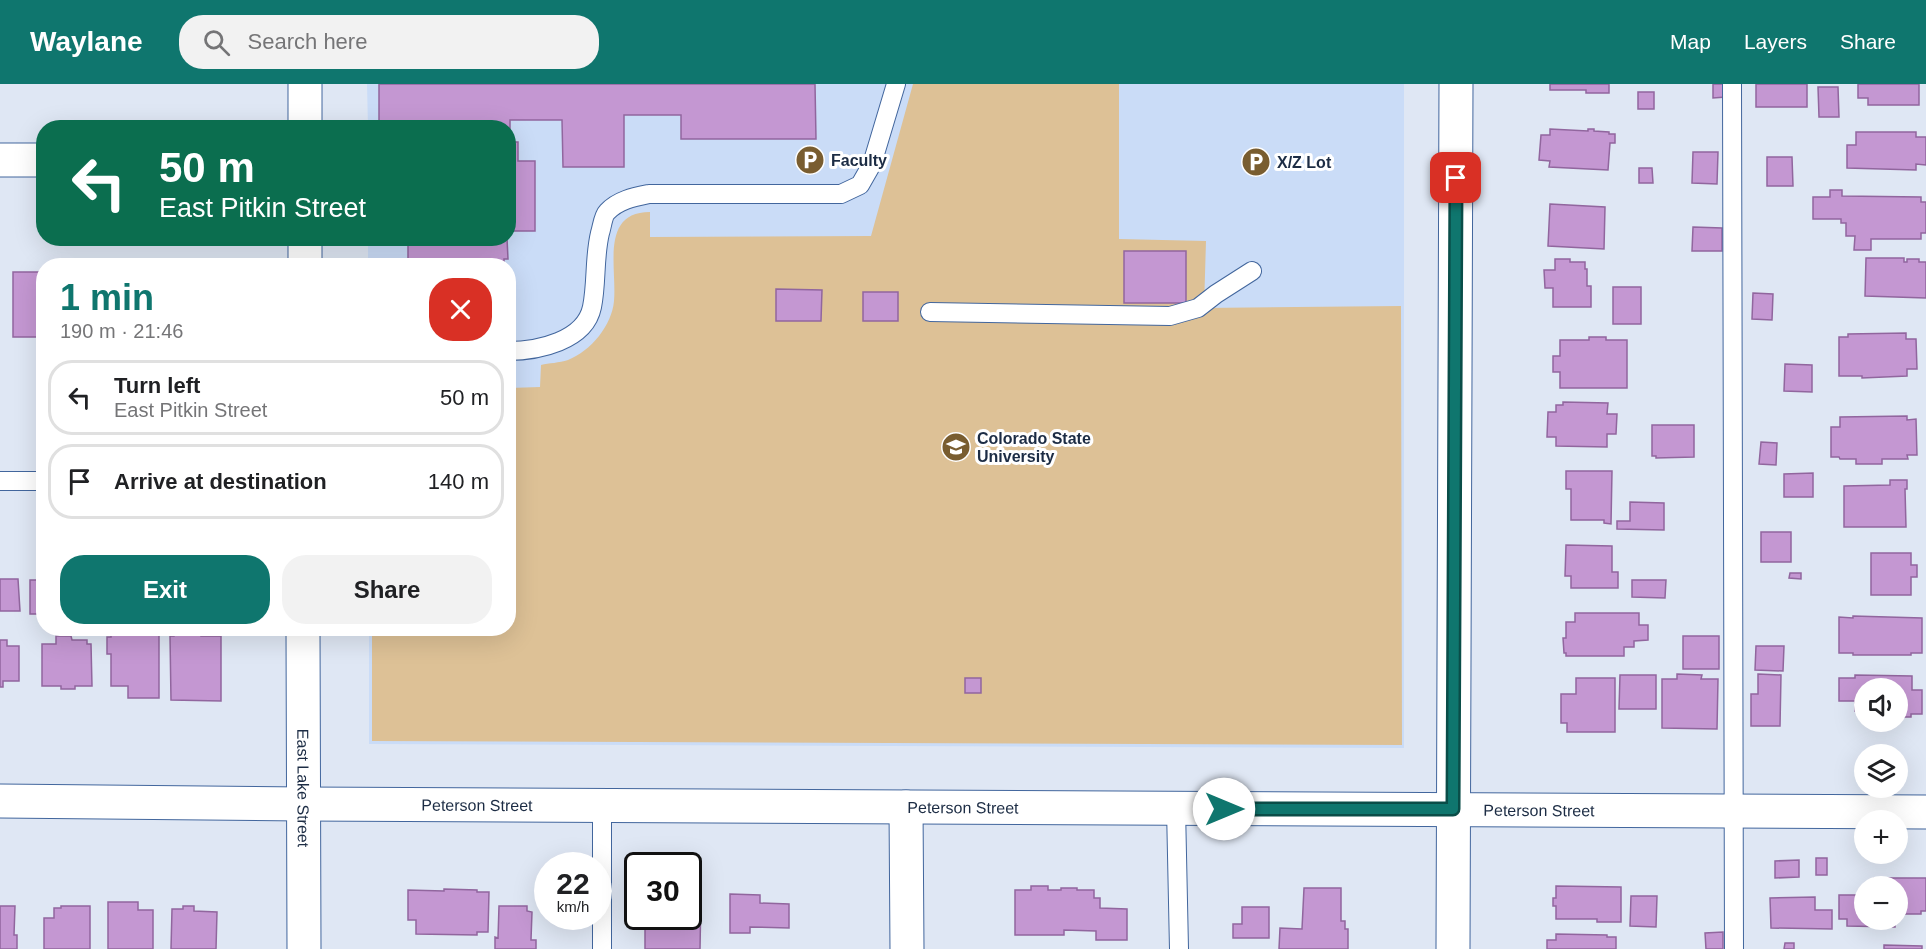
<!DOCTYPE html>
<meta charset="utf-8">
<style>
:root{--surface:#fff;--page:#f2f2f2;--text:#202124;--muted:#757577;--line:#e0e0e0;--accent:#0f766e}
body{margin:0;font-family:Arial,sans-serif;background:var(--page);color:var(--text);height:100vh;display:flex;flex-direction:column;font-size:22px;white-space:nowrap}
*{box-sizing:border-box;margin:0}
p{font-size:20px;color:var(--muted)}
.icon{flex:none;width:33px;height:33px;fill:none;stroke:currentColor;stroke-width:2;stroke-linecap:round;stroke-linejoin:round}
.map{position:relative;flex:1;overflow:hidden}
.side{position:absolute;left:36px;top:174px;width:480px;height:378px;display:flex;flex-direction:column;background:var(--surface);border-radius:24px;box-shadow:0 6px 24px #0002}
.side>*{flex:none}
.hud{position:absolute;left:36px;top:36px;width:480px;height:126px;border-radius:24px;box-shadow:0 6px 24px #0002;background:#0b6e4f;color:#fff;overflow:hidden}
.tools{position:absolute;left:1854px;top:594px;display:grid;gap:12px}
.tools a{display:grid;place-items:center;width:54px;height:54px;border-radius:50%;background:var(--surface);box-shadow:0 6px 24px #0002;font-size:30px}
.speed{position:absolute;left:534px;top:768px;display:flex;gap:12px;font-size:30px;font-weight:700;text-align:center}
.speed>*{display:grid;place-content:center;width:78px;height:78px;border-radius:50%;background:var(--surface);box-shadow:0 6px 24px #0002;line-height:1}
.speed small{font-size:15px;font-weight:400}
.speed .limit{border:3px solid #111;border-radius:9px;background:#fff;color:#111}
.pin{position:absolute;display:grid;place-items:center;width:51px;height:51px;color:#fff;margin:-26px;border-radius:12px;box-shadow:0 3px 9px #0006}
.me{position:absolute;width:66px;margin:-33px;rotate:90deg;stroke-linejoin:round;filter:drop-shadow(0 0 4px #0008)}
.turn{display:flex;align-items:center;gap:21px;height:126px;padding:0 24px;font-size:27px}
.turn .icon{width:78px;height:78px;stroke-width:2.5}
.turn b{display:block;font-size:42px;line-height:51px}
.round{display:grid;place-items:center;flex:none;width:63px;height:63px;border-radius:24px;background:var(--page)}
.headline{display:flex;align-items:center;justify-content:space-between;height:102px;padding:0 24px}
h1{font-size:36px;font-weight:600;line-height:45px;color:var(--accent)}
.button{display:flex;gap:12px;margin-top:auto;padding:12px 24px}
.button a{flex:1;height:69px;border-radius:24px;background:var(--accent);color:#fff;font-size:24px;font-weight:600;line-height:69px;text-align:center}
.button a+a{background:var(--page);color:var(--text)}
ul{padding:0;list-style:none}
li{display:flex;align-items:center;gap:18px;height:75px;margin:0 12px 9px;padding:0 12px;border:3px solid var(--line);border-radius:24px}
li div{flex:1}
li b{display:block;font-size:22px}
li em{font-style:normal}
header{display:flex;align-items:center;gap:36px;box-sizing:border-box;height:84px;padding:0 30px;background:var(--accent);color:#fff}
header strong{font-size:28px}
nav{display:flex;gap:33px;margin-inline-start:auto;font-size:21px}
.search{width:420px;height:54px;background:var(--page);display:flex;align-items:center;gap:15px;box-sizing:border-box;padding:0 21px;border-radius:24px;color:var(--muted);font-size:22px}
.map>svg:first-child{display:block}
.built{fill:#cadcf7}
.green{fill:#ddc196}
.building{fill:#c497d2;stroke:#91669e;stroke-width:1.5}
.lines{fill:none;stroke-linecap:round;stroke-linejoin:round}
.service-casing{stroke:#42669d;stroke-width:20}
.minor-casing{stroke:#42669d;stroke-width:35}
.tertiary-casing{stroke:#42669d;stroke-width:35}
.service{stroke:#fff;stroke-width:18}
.minor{stroke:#fff;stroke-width:33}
.tertiary{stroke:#fff;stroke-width:33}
.route-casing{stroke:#0a4d48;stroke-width:15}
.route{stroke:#0f766e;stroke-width:10}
.labels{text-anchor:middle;stroke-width:6;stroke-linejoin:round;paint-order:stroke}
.poi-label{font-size:16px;font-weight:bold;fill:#1c2c44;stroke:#fff;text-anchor:start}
.street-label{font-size:16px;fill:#1c2c44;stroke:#fff}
</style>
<header>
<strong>Waylane</strong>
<div class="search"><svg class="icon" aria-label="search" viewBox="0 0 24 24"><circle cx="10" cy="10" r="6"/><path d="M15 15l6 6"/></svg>Search here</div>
<nav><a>Map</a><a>Layers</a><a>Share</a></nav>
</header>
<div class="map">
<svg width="1926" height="865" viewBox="0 0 1926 865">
<rect width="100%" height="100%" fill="#dfe7f4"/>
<!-- built -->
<path class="built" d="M 367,0 L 1404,0 L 1404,664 L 369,660 L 369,545 L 508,544 L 508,182 L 368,181 L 368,155 L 508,154 L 508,44 L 368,43 Z"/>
<!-- green -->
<path class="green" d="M 913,0 L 1119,0 L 1119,155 L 1206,157 L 1204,224 L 1401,222 L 1402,661 L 372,657 L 372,545 L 508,544 L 509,304 L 540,303 L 541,281 C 549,279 559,279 568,276 C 591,267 612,241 614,217 C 617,184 600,128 650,128 L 650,153 L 871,152 Z"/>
<!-- building -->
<path class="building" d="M 379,0 L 815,0 L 816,55 L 681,55 L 681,31 L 624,31 L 624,83 L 563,83 L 562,36 L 510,36 L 510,58 L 518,58 L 518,77 L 535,77 L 535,147 L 508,147 L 508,44 L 379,44 Z
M 1550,0 L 1609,0 L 1609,9 L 1586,9 L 1586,6 L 1550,6 Z
M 1713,0 L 1725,0 L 1726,13 L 1713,14 Z
M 1756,0 L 1807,0 L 1807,23 L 1756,23 Z
M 1858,0 L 1919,0 L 1919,21 L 1868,21 L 1868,14 L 1858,14 Z
M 1818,3 L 1838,3 L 1839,33 L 1819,33 Z
M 1638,8 L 1654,8 L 1654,25 L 1638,25 Z
M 1550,45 L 1588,47 L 1588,45 L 1594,45 L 1594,47 L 1609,48 L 1609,50 L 1615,50 L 1615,59 L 1610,59 L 1608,86 L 1549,83 L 1550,77 L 1539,76 L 1541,51 L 1550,51 Z
M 1856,48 L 1916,48 L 1916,53 L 1926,53 L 1926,81 L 1916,80 L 1916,86 L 1847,84 L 1847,61 L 1856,61 Z
M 1693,68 L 1718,68 L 1717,100 L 1692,99 Z
M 1767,73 L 1792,73 L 1793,102 L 1767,102 Z
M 1639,84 L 1652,84 L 1653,99 L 1639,99 Z
M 1830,106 L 1842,106 L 1842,112 L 1921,113 L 1921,118 L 1926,118 L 1926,149 L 1921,149 L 1921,155 L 1871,155 L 1871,166 L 1854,166 L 1855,152 L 1846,152 L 1846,139 L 1841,139 L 1841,135 L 1813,135 L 1813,113 L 1830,113 Z
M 1550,120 L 1605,123 L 1604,165 L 1548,162 Z
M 1693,143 L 1722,144 L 1722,167 L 1692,167 Z
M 408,154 L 507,154 L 508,175 L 504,175 L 504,182 L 408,182 Z
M 1124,167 L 1186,167 L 1186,219 L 1124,219 Z
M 1866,174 L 1904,174 L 1904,178 L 1907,178 L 1907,175 L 1919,175 L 1919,178 L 1926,178 L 1926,214 L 1865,212 Z
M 1555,175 L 1570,175 L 1570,178 L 1585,178 L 1585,185 L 1587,185 L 1587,202 L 1591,202 L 1591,223 L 1553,223 L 1553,204 L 1545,204 L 1544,186 L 1555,186 Z
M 13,188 L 43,188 L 44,253 L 13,253 Z
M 1613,203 L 1641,203 L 1641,240 L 1613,240 Z
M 776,205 L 822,206 L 821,237 L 776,237 Z
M 863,208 L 898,208 L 898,237 L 863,237 Z
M 1753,209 L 1773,210 L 1772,236 L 1752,235 Z
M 1906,249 L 1906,255 L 1916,255 L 1917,285 L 1907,285 L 1907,292 L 1862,294 L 1862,292 L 1839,292 L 1839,253 L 1848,253 L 1848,250 Z
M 1589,253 L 1606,253 L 1606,256 L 1627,256 L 1627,304 L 1560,304 L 1560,288 L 1553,288 L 1553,272 L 1560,272 L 1560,256 L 1589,256 Z
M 1785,280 L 1812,281 L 1812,308 L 1784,307 Z
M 1563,318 L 1608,319 L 1607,330 L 1617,330 L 1616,350 L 1607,350 L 1607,363 L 1556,362 L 1556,353 L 1547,353 L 1548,328 L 1556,328 L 1556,321 L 1563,321 Z
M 1907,332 L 1907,336 L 1916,335 L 1917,371 L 1907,371 L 1908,375 L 1882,375 L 1882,380 L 1856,380 L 1856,375 L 1840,375 L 1839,373 L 1831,373 L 1831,343 L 1840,343 L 1840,333 Z
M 1652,341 L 1694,341 L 1694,373 L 1656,374 L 1656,372 L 1652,372 Z
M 1761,358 L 1777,359 L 1776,381 L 1759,380 Z
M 1566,387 L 1612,387 L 1611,440 L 1604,439 L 1604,436 L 1571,436 L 1571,405 L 1566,405 Z
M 1813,389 L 1813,413 L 1784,413 L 1784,390 Z
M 1890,396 L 1907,396 L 1907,405 L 1905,405 L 1906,443 L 1844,443 L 1844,402 L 1890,401 Z
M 1630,418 L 1664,419 L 1664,446 L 1617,445 L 1617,437 L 1630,437 Z
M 1761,448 L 1791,448 L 1791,478 L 1761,478 Z
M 1566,461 L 1612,462 L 1612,488 L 1618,488 L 1618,504 L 1571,504 L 1571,492 L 1565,492 Z
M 1871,469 L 1911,469 L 1911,481 L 1917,481 L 1917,493 L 1911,493 L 1911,511 L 1871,511 Z
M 1790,489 L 1801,489 L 1801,495 L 1789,494 Z
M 0,495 L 18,495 L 20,527 L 0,527 Z
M 30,496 L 44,496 L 44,530 L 30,530 Z
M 1632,496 L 1666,496 L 1665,514 L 1632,513 Z
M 1575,529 L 1639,529 L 1639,541 L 1648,541 L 1648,556 L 1634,557 L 1634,563 L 1624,563 L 1624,572 L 1566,572 L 1566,569 L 1564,569 L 1563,554 L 1566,554 L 1566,538 L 1575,538 Z
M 1853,532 L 1922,534 L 1922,569 L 1911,569 L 1911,571 L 1853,571 L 1853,569 L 1839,569 L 1839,533 L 1853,534 Z
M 111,544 L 159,544 L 159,614 L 128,614 L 128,602 L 111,602 L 111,570 L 107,570 L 107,553 L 111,553 Z
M 175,544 L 201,544 L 201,552 L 221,552 L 221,617 L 171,616 L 170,552 L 174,552 Z
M 56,552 L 71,552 L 72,556 L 87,556 L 87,560 L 91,560 L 92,602 L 75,602 L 75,605 L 61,605 L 61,602 L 42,602 L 42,560 L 56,560 Z
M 1683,552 L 1719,552 L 1719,585 L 1683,585 Z
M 0,556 L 7,556 L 7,562 L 19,562 L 19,597 L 3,597 L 3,603 L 0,603 Z
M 1756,562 L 1784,562 L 1783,587 L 1755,586 Z
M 1677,590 L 1702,591 L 1701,595 L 1718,595 L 1717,645 L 1662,644 L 1662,595 L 1677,595 Z
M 1758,590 L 1781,591 L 1780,642 L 1751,642 L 1751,610 L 1758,610 Z
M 1620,591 L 1656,591 L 1656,625 L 1619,625 Z
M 1855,591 L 1912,592 L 1912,606 L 1922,606 L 1922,630 L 1911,630 L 1911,633 L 1898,633 L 1898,604 L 1864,604 L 1864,627 L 1855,627 L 1855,617 L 1839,617 L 1839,594 L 1855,594 Z
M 965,594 L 981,594 L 981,609 L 965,609 Z
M 1576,594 L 1615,594 L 1615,648 L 1567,648 L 1567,639 L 1561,639 L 1561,610 L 1576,610 Z
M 1816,774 L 1827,774 L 1827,791 L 1816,791 Z
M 1799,776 L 1799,793 L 1775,794 L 1775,777 Z
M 1874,794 L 1926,794 L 1926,827 L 1921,827 L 1921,830 L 1898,830 L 1898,802 L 1874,802 Z
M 1031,802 L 1048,802 L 1048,806 L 1061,806 L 1061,804 L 1077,804 L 1077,806 L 1094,806 L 1094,814 L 1100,814 L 1100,824 L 1127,825 L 1127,856 L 1096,856 L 1096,847 L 1064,846 L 1064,851 L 1015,851 L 1015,806 L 1031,806 Z
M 1556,802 L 1621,803 L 1621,838 L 1597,838 L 1597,835 L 1556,835 L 1556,822 L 1553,822 L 1553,814 L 1556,814 Z
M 1304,804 L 1341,804 L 1341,837 L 1345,837 L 1345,845 L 1348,845 L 1348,865 L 1279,865 L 1280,844 L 1302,845 Z
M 444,805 L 477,806 L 477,808 L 489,808 L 488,848 L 477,848 L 477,851 L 416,850 L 416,836 L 408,836 L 408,806 L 444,807 Z
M 688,809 L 701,809 L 700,865 L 645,865 L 645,832 L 688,832 Z
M 730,810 L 760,811 L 760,819 L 789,820 L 789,844 L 750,843 L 750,849 L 730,849 Z
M 1839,811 L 1864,811 L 1864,836 L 1895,836 L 1895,843 L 1847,842 L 1847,835 L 1839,835 Z
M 1631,812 L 1657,812 L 1656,843 L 1630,842 Z
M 1815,813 L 1815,826 L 1832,826 L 1832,845 L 1771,844 L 1770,814 Z
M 108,818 L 138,818 L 138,826 L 153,826 L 153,865 L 108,865 Z
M 0,822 L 15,822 L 14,851 L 17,851 L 17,865 L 0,865 Z
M 61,822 L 90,822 L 90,865 L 44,865 L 44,834 L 54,834 L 54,824 L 61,824 Z
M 183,822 L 194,822 L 194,827 L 217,828 L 216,865 L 171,865 L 172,825 L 183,825 Z
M 499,822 L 527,822 L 527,827 L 532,828 L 531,856 L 536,856 L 536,865 L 495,865 L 495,853 L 498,854 Z
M 1242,823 L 1269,823 L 1269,854 L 1233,854 L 1233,840 L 1242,840 Z
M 1723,848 L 1723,865 L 1706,865 L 1705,849 Z
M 1556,850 L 1607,851 L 1607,853 L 1616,853 L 1616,865 L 1547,865 L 1547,856 L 1556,856 Z
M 1785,859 L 1794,859 L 1794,865 L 1784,865 Z
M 1884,861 L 1922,862 L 1922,865 L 1884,865 Z"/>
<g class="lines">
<!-- service casing -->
<g class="service-casing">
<path id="service" d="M 1732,0 L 1734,865
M 930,228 L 1170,232 L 1198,224 L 1216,210 L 1252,187
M 508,267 C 538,267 585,257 592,223 C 597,198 594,174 600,149 C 602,143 603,132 607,128 C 618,116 634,113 649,110 L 841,110 L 860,101 L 872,80 L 896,0
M 0,397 L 44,397
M 602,721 L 602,865
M 1176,724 L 1179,865"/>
</g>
<!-- minor casing -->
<g class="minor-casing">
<g id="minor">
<path d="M 305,0 L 305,44"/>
<path d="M 0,76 L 44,76"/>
<path d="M 305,182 L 305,154"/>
<path id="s1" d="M 303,544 L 304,865"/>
<path id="s2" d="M 0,717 L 303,720 L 1926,728"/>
<path d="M 906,723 L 907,865"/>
</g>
</g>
<!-- tertiary casing -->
<g class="tertiary-casing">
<path id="tertiary" d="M 1453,865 L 1456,0"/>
</g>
<!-- service -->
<use href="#service" class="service"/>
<!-- minor -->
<use href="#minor" class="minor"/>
<!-- tertiary -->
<use href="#tertiary" class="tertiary"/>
</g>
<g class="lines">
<!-- route casing -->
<g class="route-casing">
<path id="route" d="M 1224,725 L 1453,725 L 1456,94"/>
</g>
<!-- route -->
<use href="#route" class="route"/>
</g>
<!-- icons -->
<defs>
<g id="parking-disc" transform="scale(1.5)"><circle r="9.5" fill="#795d30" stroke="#fff"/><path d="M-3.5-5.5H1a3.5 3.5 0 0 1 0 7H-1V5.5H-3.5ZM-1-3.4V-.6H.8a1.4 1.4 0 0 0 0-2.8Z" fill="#fff"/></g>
<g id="university-disc" transform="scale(1.5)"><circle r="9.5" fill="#795d30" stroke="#fff"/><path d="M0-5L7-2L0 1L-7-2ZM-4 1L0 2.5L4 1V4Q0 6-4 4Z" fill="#fff"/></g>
</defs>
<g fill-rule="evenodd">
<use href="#parking-disc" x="810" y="76"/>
<use href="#parking-disc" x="1256" y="78"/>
<use href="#university-disc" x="956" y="363"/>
</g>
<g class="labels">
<!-- poi labels -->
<g class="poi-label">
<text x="831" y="82">Faculty</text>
<text x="1277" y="84">X/Z Lot</text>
<text x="977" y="360">Colorado State<tspan x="977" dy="18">University</tspan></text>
</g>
<!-- street labels -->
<g class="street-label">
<text dy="6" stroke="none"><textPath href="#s1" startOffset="160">East Lake Street</textPath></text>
<text dy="6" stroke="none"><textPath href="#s2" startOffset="477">Peterson Street</textPath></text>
<text dy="6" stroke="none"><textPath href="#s2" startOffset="963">Peterson Street</textPath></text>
<text dy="6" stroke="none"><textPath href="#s2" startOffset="1539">Peterson Street</textPath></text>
</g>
</g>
</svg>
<div class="tools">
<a><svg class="icon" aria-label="sound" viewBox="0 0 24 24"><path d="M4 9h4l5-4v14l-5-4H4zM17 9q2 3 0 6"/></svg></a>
<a><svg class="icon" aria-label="layers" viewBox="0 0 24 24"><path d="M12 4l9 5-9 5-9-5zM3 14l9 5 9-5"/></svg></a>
<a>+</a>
<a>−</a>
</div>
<div class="speed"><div>22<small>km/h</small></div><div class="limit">30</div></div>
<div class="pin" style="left:1456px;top:94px;background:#d93025"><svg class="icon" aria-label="arrive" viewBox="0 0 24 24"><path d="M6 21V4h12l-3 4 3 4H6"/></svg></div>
<svg class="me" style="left:1224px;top:725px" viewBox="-20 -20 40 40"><circle r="19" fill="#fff"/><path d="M0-13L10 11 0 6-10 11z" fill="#0f766e"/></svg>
<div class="hud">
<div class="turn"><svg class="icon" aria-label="left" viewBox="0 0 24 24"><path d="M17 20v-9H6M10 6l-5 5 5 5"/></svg><div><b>50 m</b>East Pitkin Street</div></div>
</div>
<section class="side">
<div class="headline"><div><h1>1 min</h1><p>190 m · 21:46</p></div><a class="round" style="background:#d93025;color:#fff"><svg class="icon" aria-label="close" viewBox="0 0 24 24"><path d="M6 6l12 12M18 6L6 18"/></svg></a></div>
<ul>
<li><svg class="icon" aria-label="left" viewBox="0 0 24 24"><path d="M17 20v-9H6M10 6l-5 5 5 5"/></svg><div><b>Turn left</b><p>East Pitkin Street</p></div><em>50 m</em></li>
<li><svg class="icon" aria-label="arrive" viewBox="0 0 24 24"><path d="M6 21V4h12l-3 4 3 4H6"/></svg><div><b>Arrive at destination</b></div><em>140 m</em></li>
</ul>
<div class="button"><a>Exit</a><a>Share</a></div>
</section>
</div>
